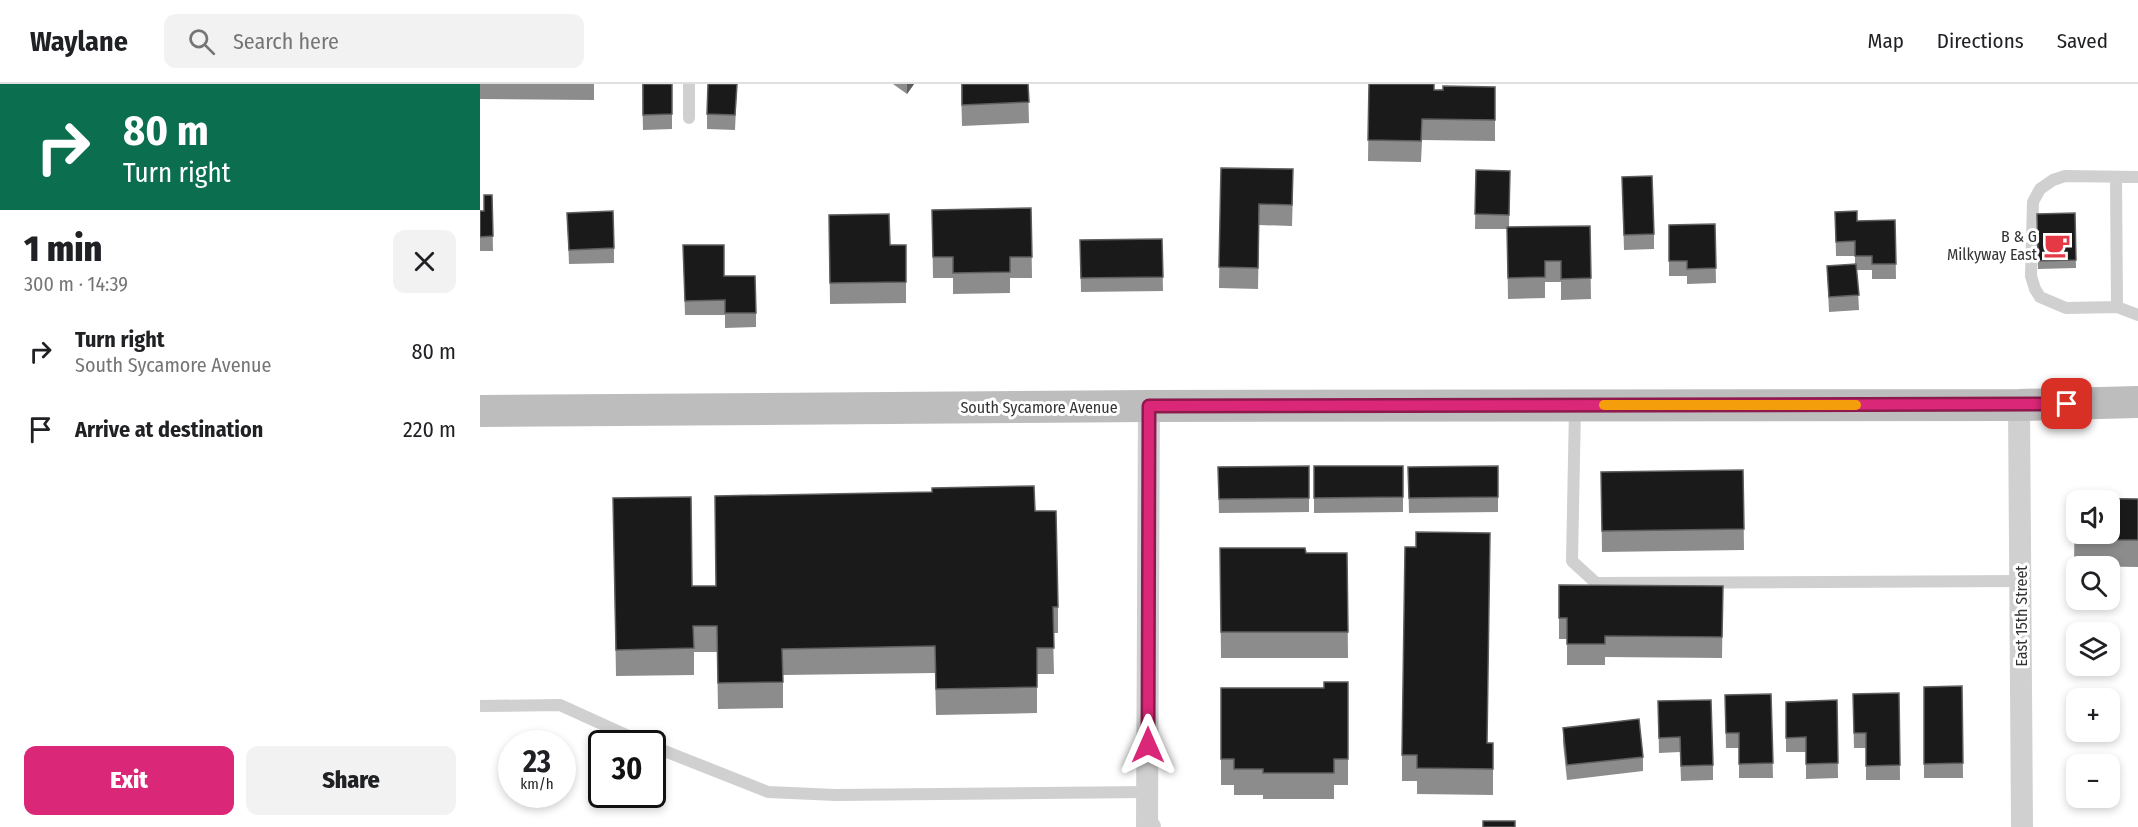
<!DOCTYPE html>
<meta charset="utf-8">
<style>
:root{--surface:#fff;--page:#f2f2f2;--text:#202124;--muted:#757577;--line:#e0e0e0;--accent:#db2777}
body{margin:0;font-family:"Fira Sans Condensed",sans-serif;background:var(--page);color:var(--text);height:100vh;display:flex;flex-direction:column;font-size:22px;white-space:nowrap}
*{box-sizing:border-box;margin:0}
p{font-size:20px;color:var(--muted)}
.icon{flex:none;width:33px;height:33px;fill:none;stroke:currentColor;stroke-width:2;stroke-linecap:round;stroke-linejoin:round}
.map{position:relative;flex:1;overflow:hidden}
.drawer{display:flex;flex-direction:column;background:var(--surface);width:480px}
.drawer>*{flex:none}
.banner{background:#0b6e4f;color:#fff;overflow:hidden}
.tools{position:absolute;left:1586px;top:406px;display:grid;gap:12px}
.tools a{display:grid;place-items:center;width:54px;height:54px;border-radius:12px;background:var(--surface);box-shadow:0 3px 9px #0003;font-size:30px}
.speed{position:absolute;left:18px;top:646px;display:flex;gap:12px;font-size:30px;font-weight:700;text-align:center}
.speed>*{display:grid;place-content:center;width:78px;height:78px;border-radius:50%;background:var(--surface);box-shadow:0 3px 9px #0003;line-height:1}
.speed small{font-size:15px;font-weight:400}
.speed .limit{border:3px solid #111;border-radius:9px;background:#fff;color:#111}
.pin{position:absolute;display:grid;place-items:center;width:51px;height:51px;color:#fff;margin:-26px;border-radius:12px;box-shadow:0 3px 9px #0006}
.me{position:absolute;width:66px;margin:-33px;rotate:0deg;stroke-linejoin:round;filter:drop-shadow(0 0 4px #0008)}
.turn{display:flex;align-items:center;gap:21px;height:126px;padding:0 24px;font-size:27px}
.turn .icon{width:78px;height:78px;stroke-width:2.5}
.turn b{display:block;font-size:42px;line-height:51px}
.round{display:grid;place-items:center;flex:none;width:63px;height:63px;border-radius:12px;background:var(--page)}
.overview{display:flex;align-items:center;justify-content:space-between;height:102px;padding:0 24px}
h1{font-size:36px;font-weight:800;line-height:45px}
.action{display:flex;gap:12px;margin-top:auto;padding:12px 24px}
.action a{flex:1;height:69px;border-radius:12px;background:var(--accent);color:#fff;font-size:24px;font-weight:800;line-height:69px;text-align:center}
.action a+a{background:var(--page);color:var(--text)}
ul{padding:0;list-style:none}
li{display:flex;align-items:center;gap:18px;height:78px;padding:0 24px}
li div{flex:1}
li b{display:block;font-size:22px}
li em{font-style:normal}
header{display:flex;align-items:center;gap:36px;box-sizing:border-box;height:84px;padding:0 30px;background:var(--surface);border-bottom:2px solid var(--line)}
header strong{font-size:28px}
nav{display:flex;gap:33px;margin-inline-start:auto;font-size:21px}
.search{width:420px;height:54px;background:var(--page);display:flex;align-items:center;gap:15px;box-sizing:border-box;padding:0 21px;border-radius:12px;color:var(--muted);font-size:22px}
main{display:flex;flex:1;min-height:0}
.map>svg:first-child{display:block}
.lines{fill:none;stroke-linecap:round;stroke-linejoin:round}
.lane{stroke:#d0d0d0;stroke-width:12}
.street{stroke:#d0d0d0;stroke-width:22}
.secondary{stroke:#bdbdbd;stroke-width:32}
.wall{fill:#8c8c8c}
.shaded-wall{fill:#5f5f5f}
.building{fill:#1a1a1a;stroke:#5f5f5f;stroke-width:1.5;fill-rule:evenodd}
.route-casing{stroke:#8e194d;stroke-width:15}
.route{stroke:#db2777;stroke-width:10}
.slow{stroke:#f59e0b;stroke-width:10}
.labels{text-anchor:middle;stroke-width:6;stroke-linejoin:round;paint-order:stroke}
.poi-label{font-size:16px;fill:#333;stroke:#fff;text-anchor:end}
.street-label{font-size:16px;fill:#333;stroke:#fff}
</style>
<header>
<strong>Waylane</strong>
<div class="search"><svg class="icon" aria-label="search" viewBox="0 0 24 24"><circle cx="10" cy="10" r="6"/><path d="M15 15l6 6"/></svg>Search here</div>
<nav><a>Map</a><a>Directions</a><a>Saved</a></nav>
</header>
<main>
<section class="drawer">
<div class="banner">
<div class="turn"><svg class="icon" aria-label="right" viewBox="0 0 24 24"><path d="M7 20v-9h11M14 6l5 5-5 5"/></svg><div><b>80 m</b>Turn right</div></div>
</div>
<div class="overview"><div><h1>1 min</h1><p>300 m · 14:39</p></div><a class="round"><svg class="icon" aria-label="close" viewBox="0 0 24 24"><path d="M6 6l12 12M18 6L6 18"/></svg></a></div>
<ul>
<li><svg class="icon" aria-label="right" viewBox="0 0 24 24"><path d="M7 20v-9h11M14 6l5 5-5 5"/></svg><div><b>Turn right</b><p>South Sycamore Avenue</p></div><em>80 m</em></li>
<li><svg class="icon" aria-label="arrive" viewBox="0 0 24 24"><path d="M6 21V4h12l-3 4 3 4H6"/></svg><div><b>Arrive at destination</b></div><em>220 m</em></li>
</ul>
<div class="action"><a>Exit</a><a>Share</a></div>
</section>
<div class="map">
<svg width="1658" height="743" viewBox="0 0 1658 743">
<rect width="100%" height="100%" fill="#fff"/>
<g class="lines">
<!-- lane -->
<path class="lane" d="M 209,0 L 209,34
M 1636,93 L 1637,223 L 1658,231
M 1637,223 L 1586,224 L 1560,213 L 1555,205 L 1551,192 L 1553,118 L 1560,105 L 1573,96 L 1585,92 L 1658,93
M 1095,323 L 1092,477 L 1116,499 L 1541,497
M 0,622 L 80,621 L 166,660
M 172,662 L 288,708 L 356,711 L 667,708"/>
<!-- street -->
<path class="street" d="M 1539,321 L 1542,743
M 669,322 L 667,743 L 670,743"/>
<!-- secondary -->
<path class="secondary" d="M 0,327 L 669,322 L 1539,321 L 1658,318"/>
</g>
<!-- wall -->
<path class="wall" d="M 0,0 L 114,0 L 114,16 L 0,15 Z
M 162,0 L 192,0 L 192,45 L 163,46 Z
M 257,0 L 255,46 L 227,45 L 227,30 Z
M 413,0 L 434,0 L 427,10 Z
M 481,0 L 548,0 L 549,39 L 482,42 Z
M 889,0 L 954,6 L 1015,3 L 1015,57 L 942,56 L 941,78 L 888,77 Z
M 741,84 L 813,106 L 812,142 L 779,141 L 778,205 L 739,204 Z
M 996,86 L 1030,87 L 1029,143 L 1110,142 L 1111,215 L 1081,216 L 1081,198 L 1065,198 L 1065,214 L 1028,215 L 1027,145 L 995,145 Z
M 1142,93 L 1174,150 L 1174,165 L 1144,166 Z
M 12,111 L 13,167 L 0,167 L 0,127 L 4,127 Z
M 551,124 L 552,194 L 530,194 L 530,209 L 473,210 L 473,194 L 453,194 L 452,126 Z
M 1355,128 L 1377,137 L 1415,136 L 1416,195 L 1392,195 L 1392,186 L 1377,186 L 1379,226 L 1349,228 L 1347,182 L 1375,180 L 1375,172 L 1356,172 Z
M 87,129 L 134,164 L 134,179 L 89,180 Z
M 1595,129 L 1596,184 L 1558,185 L 1557,130 Z
M 349,131 L 410,161 L 426,161 L 426,219 L 350,220 Z
M 1235,140 L 1236,199 L 1207,200 L 1207,192 L 1189,192 L 1189,141 Z
M 682,155 L 683,207 L 601,208 L 600,156 Z
M 203,161 L 244,192 L 276,229 L 276,243 L 245,244 L 245,231 L 205,231 Z
M 829,382 L 829,428 L 739,429 L 738,383 Z
M 834,382 L 923,382 L 923,428 L 834,429 Z
M 1018,382 L 1018,428 L 929,429 L 928,383 Z
M 1263,386 L 1264,466 L 1122,468 L 1121,388 Z
M 133,414 L 212,502 L 236,502 L 555,427 L 578,523 L 578,549 L 573,549 L 574,590 L 557,590 L 557,629 L 456,631 L 455,589 L 303,591 L 303,624 L 238,625 L 237,568 L 214,568 L 214,591 L 136,592 Z
M 1595,414 L 1658,415 L 1658,483 L 1594,482 Z
M 936,463 L 1007,659 L 1013,659 L 1013,711 L 937,710 L 937,697 L 922,697 L 922,671 Z
M 740,464 L 826,469 L 867,469 L 868,574 L 741,574 Z
M 1079,501 L 1243,502 L 1242,574 L 1125,573 L 1125,581 L 1087,581 L 1087,555 L 1079,555 Z
M 868,598 L 868,701 L 854,701 L 854,715 L 783,715 L 783,711 L 754,711 L 754,701 L 741,701 L 741,604 L 844,604 Z
M 1482,602 L 1483,694 L 1444,694 L 1444,603 Z
M 1419,609 L 1420,696 L 1386,696 L 1386,664 L 1374,664 L 1373,610 Z
M 1291,610 L 1293,694 L 1259,694 L 1259,664 L 1246,664 L 1245,611 Z
M 1357,616 L 1358,694 L 1326,695 L 1326,668 L 1306,668 L 1306,618 Z
M 1178,617 L 1233,681 L 1233,696 L 1201,697 L 1200,668 L 1179,669 Z
M 1083,644 L 1163,673 L 1163,687 L 1087,696 L 1083,659 Z"/>
<!-- shaded-wall -->
<path class="shaded-wall" d="M 427,0 L 434,0 L 427,10 Z"/>
<!-- building -->
<path class="building" d="M 163,0 L 192,0 L 192,30 L 163,31 Z
M 228,0 L 257,0 L 255,31 L 227,30 Z
M 482,0 L 548,0 L 549,18 L 482,21 Z
M 889,0 L 954,0 L 954,6 L 963,6 L 963,2 L 1015,3 L 1015,36 L 942,35 L 941,57 L 888,56 Z
M 741,84 L 813,85 L 812,121 L 779,120 L 778,184 L 739,183 Z
M 996,86 L 1030,87 L 1029,131 L 995,130 Z
M 1172,92 L 1174,150 L 1144,151 L 1142,93 Z
M 4,111 L 12,111 L 13,152 L 0,153 L 0,127 L 4,127 Z
M 551,124 L 552,173 L 530,173 L 530,188 L 473,189 L 473,173 L 453,173 L 452,126 Z
M 133,127 L 134,164 L 89,166 L 87,129 Z
M 1377,127 L 1377,137 L 1415,136 L 1416,180 L 1392,180 L 1392,172 L 1375,172 L 1375,157 L 1356,158 L 1355,128 Z
M 1595,129 L 1596,176 L 1558,177 L 1557,130 Z
M 409,130 L 410,161 L 426,161 L 426,198 L 350,199 L 349,131 Z
M 1235,140 L 1236,184 L 1207,185 L 1207,177 L 1189,177 L 1189,141 Z
M 1110,142 L 1111,194 L 1081,195 L 1081,177 L 1065,177 L 1065,193 L 1028,194 L 1027,143 Z
M 682,155 L 683,193 L 601,194 L 600,156 Z
M 203,161 L 244,161 L 244,192 L 275,192 L 276,229 L 245,229 L 245,216 L 205,217 Z
M 1376,180 L 1379,211 L 1349,213 L 1347,182 Z
M 829,382 L 829,414 L 739,415 L 738,383 Z
M 834,382 L 923,382 L 923,413 L 834,414 Z
M 1018,382 L 1018,413 L 929,414 L 928,383 Z
M 1263,386 L 1264,445 L 1122,447 L 1121,388 Z
M 554,402 L 555,427 L 576,427 L 578,523 L 573,523 L 574,564 L 557,564 L 557,603 L 456,605 L 455,562 L 302,565 L 303,598 L 238,599 L 237,542 L 213,542 L 214,564 L 136,566 L 133,414 L 211,413 L 212,502 L 236,502 L 235,412 L 452,408 L 452,404 Z
M 1595,414 L 1658,415 L 1658,456 L 1594,456 ZM 1596,417 L 1629,417 L 1629,450 L 1596,450 Z
M 936,448 L 1010,449 L 1007,659 L 1013,659 L 1013,685 L 937,684 L 937,671 L 922,671 L 925,463 L 936,463 Z
M 740,464 L 825,464 L 826,469 L 867,469 L 868,548 L 741,548 Z
M 1079,501 L 1243,502 L 1242,553 L 1125,552 L 1125,560 L 1087,560 L 1087,534 L 1079,534 Z
M 844,598 L 868,598 L 868,675 L 854,675 L 854,689 L 783,689 L 783,685 L 754,685 L 754,675 L 741,675 L 741,604 L 844,604 Z
M 1482,602 L 1483,679 L 1444,680 L 1444,603 Z
M 1419,609 L 1420,681 L 1386,682 L 1386,649 L 1374,649 L 1373,610 Z
M 1291,610 L 1293,679 L 1259,680 L 1259,649 L 1246,649 L 1245,611 Z
M 1231,616 L 1233,681 L 1201,682 L 1200,653 L 1179,654 L 1178,617 Z
M 1357,616 L 1358,679 L 1326,680 L 1326,653 L 1306,654 L 1306,618 Z
M 1159,635 L 1163,673 L 1087,681 L 1083,644 Z
M 1003,737 L 1035,737 L 1035,743 L 1003,743 Z"/>
<g class="lines">
<!-- route casing -->
<g class="route-casing">
<path id="route" d="M 668,661 L 669,322 L 1587,320"/>
</g>
<!-- route -->
<use href="#route" class="route"/>
<!-- slow -->
<path class="slow" d="M 1124,321 L 1376,321"/>
</g>
<!-- icons -->
<defs>
<g id="cafe-bare" transform="scale(2.07)"><path d="M-5.5-4.5H6V0H3Q3 3.5 0 3.5H-2.5Q-5.5 3.5-5.5 0ZM3-3.2v2h1.7v-2ZM-6 4.5H4V6H-6Z" fill="#e63946" stroke="#fff" stroke-width="2.5" paint-order="stroke"/></g>
</defs>
<g fill-rule="evenodd">
<use href="#cafe-bare" x="1577" y="161"/>
</g>
<g class="labels">
<!-- poi labels -->
<g class="poi-label">
<text x="1557" y="158">B &amp; G<tspan x="1557" dy="18">Milkyway East</tspan></text>
</g>
<!-- street labels -->
<g class="street-label">
<text x="559" y="329">South Sycamore Avenue</text>
<text transform="translate(1541 532) rotate(-90)" y="6">East 15th Street</text>
</g>
</g>
</svg>
<div class="tools">
<a><svg class="icon" aria-label="sound" viewBox="0 0 24 24"><path d="M4 9h4l5-4v14l-5-4H4zM17 9q2 3 0 6"/></svg></a>
<a><svg class="icon" aria-label="search" viewBox="0 0 24 24"><circle cx="10" cy="10" r="6"/><path d="M15 15l6 6"/></svg></a>
<a><svg class="icon" aria-label="layers" viewBox="0 0 24 24"><path d="M12 4l9 5-9 5-9-5zM3 14l9 5 9-5"/></svg></a>
<a>+</a>
<a>−</a>
</div>
<div class="speed"><div>23<small>km/h</small></div><div class="limit">30</div></div>
<div class="pin" style="left:1587px;top:320px;background:#d93025"><svg class="icon" aria-label="arrive" viewBox="0 0 24 24"><path d="M6 21V4h12l-3 4 3 4H6"/></svg></div>
<svg class="me" style="left:668px;top:661px" viewBox="-20 -20 40 40"><path d="M0-17L14 15 0 8-14 15z" fill="#db2777" stroke="#fff" stroke-width="4"/></svg>
</div>
</main>
